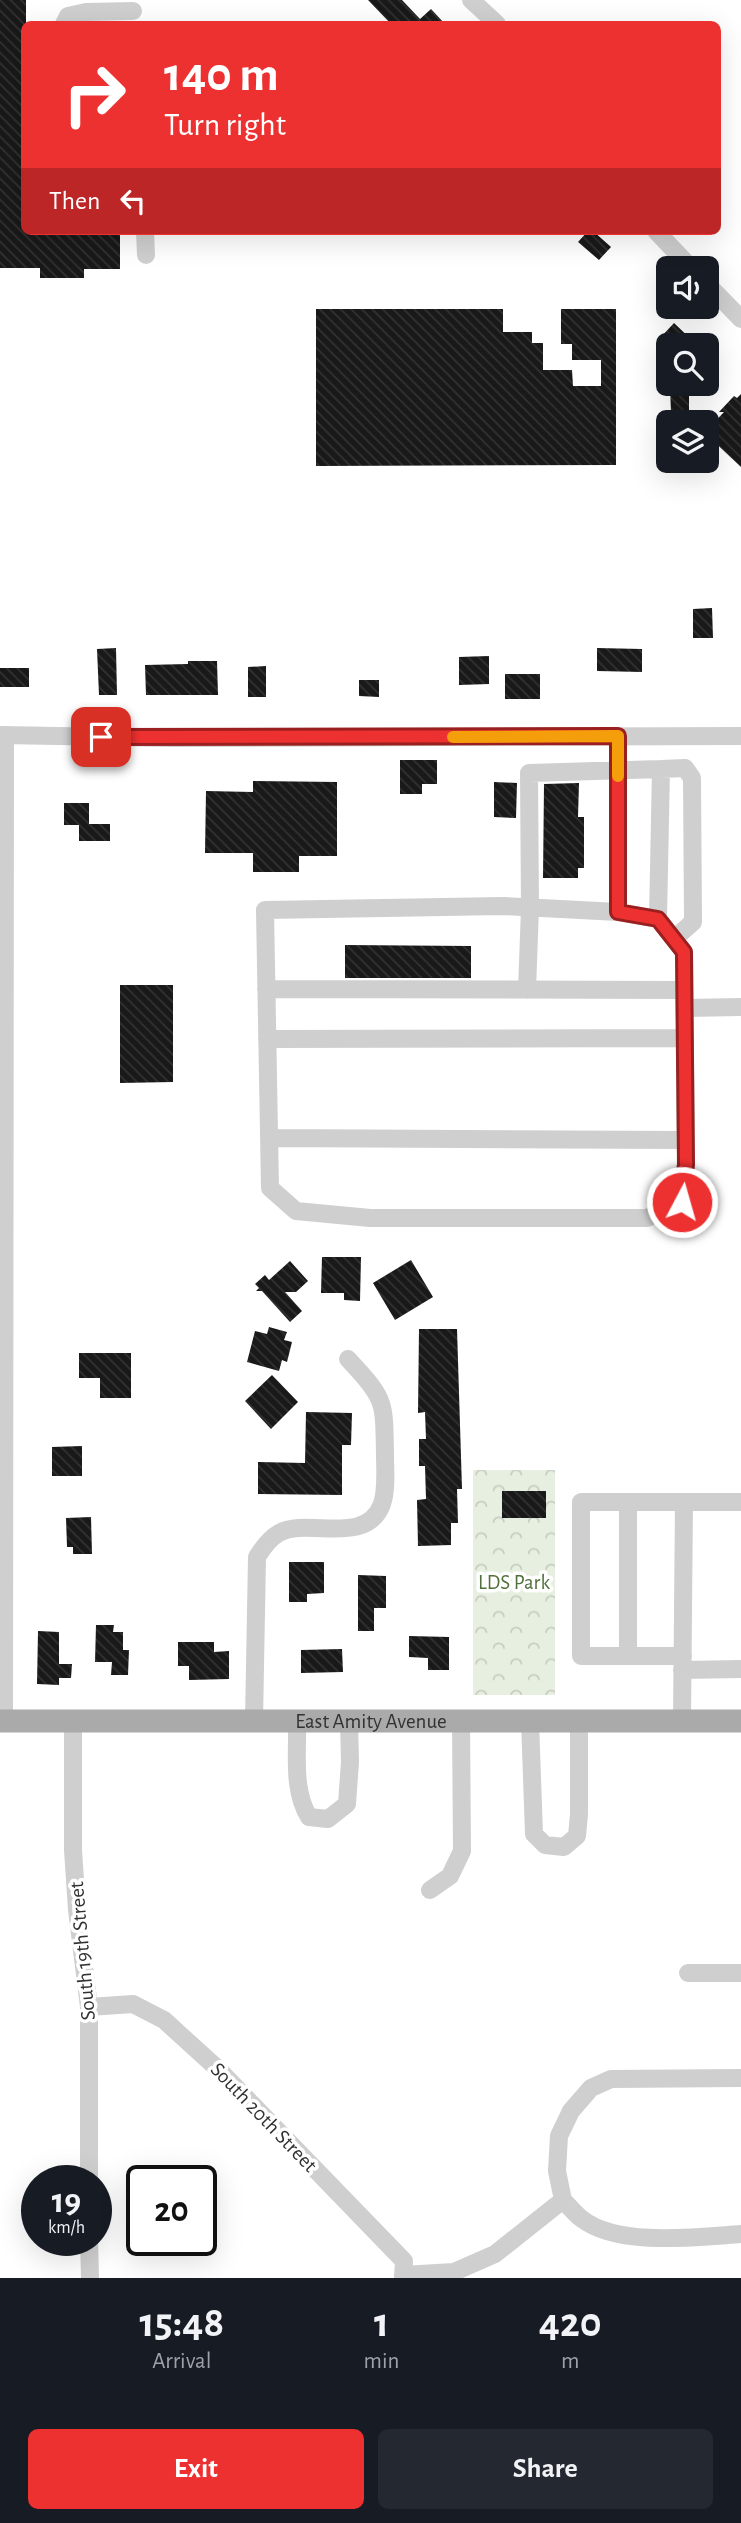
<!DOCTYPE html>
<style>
:root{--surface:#171b24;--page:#242831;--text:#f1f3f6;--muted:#9ea1a6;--accent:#ed3030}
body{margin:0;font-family:"Alegreya Sans",sans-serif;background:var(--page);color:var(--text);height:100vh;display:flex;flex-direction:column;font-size:26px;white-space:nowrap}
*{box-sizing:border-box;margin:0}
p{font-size:23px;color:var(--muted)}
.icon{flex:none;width:38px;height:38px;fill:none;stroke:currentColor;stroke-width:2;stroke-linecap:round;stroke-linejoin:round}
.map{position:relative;height:2278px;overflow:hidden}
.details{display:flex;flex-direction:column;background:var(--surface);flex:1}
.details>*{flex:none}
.hud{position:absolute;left:21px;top:21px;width:700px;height:214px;border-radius:10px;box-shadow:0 7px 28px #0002;background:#ed3030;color:#fff;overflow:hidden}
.buttons{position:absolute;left:656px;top:256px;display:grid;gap:14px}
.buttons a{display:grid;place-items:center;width:63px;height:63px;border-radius:10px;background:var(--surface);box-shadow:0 7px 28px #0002;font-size:35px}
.speed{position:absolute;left:21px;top:2165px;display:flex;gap:14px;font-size:35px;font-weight:700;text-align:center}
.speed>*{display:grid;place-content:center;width:91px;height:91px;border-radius:50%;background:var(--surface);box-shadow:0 7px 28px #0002;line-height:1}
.speed small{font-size:18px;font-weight:400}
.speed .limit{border:4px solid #111;border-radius:10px;background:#fff;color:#111}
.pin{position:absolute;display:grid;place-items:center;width:60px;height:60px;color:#fff;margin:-30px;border-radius:14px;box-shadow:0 4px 10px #0006}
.me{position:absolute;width:77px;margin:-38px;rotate:6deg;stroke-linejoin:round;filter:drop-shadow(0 0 5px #0008)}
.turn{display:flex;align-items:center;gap:24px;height:147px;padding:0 28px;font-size:32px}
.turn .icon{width:91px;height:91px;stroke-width:2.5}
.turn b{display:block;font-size:49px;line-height:60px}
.then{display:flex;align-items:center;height:66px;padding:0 28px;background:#0003;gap:14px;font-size:26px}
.eta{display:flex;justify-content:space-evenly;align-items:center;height:119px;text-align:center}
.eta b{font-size:42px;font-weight:700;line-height:49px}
.button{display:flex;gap:14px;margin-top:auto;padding:14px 28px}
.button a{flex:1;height:80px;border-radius:10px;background:var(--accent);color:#fff;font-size:28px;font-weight:700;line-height:80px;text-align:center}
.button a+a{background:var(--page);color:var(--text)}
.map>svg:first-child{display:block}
.forest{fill:url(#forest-crowns)}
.building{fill:url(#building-back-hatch)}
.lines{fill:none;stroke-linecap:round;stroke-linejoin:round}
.minor{stroke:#cfcfcf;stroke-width:18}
.major{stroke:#aaa;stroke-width:23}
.route-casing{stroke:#9a1f1f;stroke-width:18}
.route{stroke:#ed3030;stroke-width:12}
.slow{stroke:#f59e0b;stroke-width:12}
.labels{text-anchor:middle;stroke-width:7;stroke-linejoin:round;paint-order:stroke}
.park-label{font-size:21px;fill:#51703c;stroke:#fff}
.street-label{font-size:21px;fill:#323232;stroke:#fff}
</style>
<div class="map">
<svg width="741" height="2278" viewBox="0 0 741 2278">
<defs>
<pattern id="forest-crowns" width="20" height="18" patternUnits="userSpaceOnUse" patternTransform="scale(1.75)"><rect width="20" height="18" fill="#e7efe0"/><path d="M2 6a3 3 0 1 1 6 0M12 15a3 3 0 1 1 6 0" fill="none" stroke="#c7cdc1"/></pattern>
<pattern id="building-back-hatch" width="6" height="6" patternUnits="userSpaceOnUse" patternTransform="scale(1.75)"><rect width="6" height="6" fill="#191919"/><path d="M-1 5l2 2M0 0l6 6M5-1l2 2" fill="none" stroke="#323232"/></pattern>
</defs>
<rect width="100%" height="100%" fill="#fff"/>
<!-- forest -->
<path class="forest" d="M 473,1470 L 555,1470 L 555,1695 L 473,1695 Z"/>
<!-- building -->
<path class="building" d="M 0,0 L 26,0 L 26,24 L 24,24 L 24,231 L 120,231 L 120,269 L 84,269 L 84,278 L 40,278 L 40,268 L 0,268 Z
M 368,0 L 402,0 L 420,19 L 431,9 L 445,24 L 391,24 Z
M 588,231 L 593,231 L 611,247 L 599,260 L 578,242 Z
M 316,309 L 503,309 L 503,332 L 532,332 L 532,343 L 543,343 L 543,370 L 572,370 L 573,386 L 601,386 L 601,360 L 572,360 L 572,344 L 561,344 L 561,309 L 616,309 L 616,465 L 316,466 Z
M 674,323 L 697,345 L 669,345 L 661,337 Z
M 670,386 L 689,386 L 689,413 L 671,413 Z
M 741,394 L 741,467 L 707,435 L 707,430 L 724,412 L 719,412 L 734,396 L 737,398 Z
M 712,608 L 713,638 L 693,638 L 693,609 Z
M 116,648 L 117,695 L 99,695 L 97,649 Z
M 597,648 L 642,649 L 642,672 L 597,671 Z
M 489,656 L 489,684 L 459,685 L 459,657 Z
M 188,661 L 217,661 L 218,695 L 146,695 L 145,665 L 188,664 Z
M 266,666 L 266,697 L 248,697 L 248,667 Z
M 0,668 L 29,668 L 29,687 L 0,687 Z
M 505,674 L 540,674 L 540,699 L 505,699 Z
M 359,680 L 379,680 L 379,697 L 359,696 Z
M 400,760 L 437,760 L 437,784 L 422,784 L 422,794 L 400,794 Z
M 253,781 L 337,782 L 337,856 L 299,856 L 299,872 L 253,872 L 253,853 L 205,853 L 206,791 L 253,792 Z
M 494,782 L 517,783 L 516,818 L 494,817 Z
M 579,783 L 578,817 L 584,817 L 584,868 L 578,868 L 578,878 L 543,878 L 544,784 Z
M 64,803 L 89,803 L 89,824 L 110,824 L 110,841 L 79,841 L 79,825 L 64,825 Z
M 345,945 L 471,946 L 471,978 L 345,978 Z
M 120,985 L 173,985 L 173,1082 L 120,1083 Z
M 322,1257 L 361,1257 L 360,1301 L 344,1300 L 344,1293 L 321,1293 Z
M 411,1260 L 433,1297 L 395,1320 L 373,1283 Z
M 290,1261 L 308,1281 L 296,1292 L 285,1292 L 302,1311 L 290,1322 L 262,1291 L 256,1291 L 259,1288 L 255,1284 L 265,1275 L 269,1280 Z
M 269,1327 L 287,1332 L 284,1340 L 292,1342 L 287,1362 L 282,1360 L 279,1371 L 247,1362 L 255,1331 L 267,1334 Z
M 419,1329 L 457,1329 L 462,1489 L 457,1489 L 458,1523 L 451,1523 L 451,1545 L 418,1546 L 417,1500 L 426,1499 L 425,1466 L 419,1466 L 419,1439 L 426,1439 L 425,1412 L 418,1413 Z
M 79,1353 L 131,1353 L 131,1398 L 100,1398 L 100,1378 L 79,1378 Z
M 272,1375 L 298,1402 L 271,1429 L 245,1401 Z
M 306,1412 L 352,1413 L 351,1445 L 342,1445 L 342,1495 L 258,1494 L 258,1462 L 305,1463 Z
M 82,1446 L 82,1476 L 52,1476 L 52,1447 Z
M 502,1491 L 546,1491 L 546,1518 L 502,1518 Z
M 91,1517 L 92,1554 L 73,1554 L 73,1547 L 67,1547 L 66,1518 Z
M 289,1562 L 324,1562 L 324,1593 L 307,1594 L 307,1602 L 289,1602 Z
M 358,1575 L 386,1576 L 386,1608 L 374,1608 L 374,1631 L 358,1631 Z
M 96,1625 L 114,1625 L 113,1632 L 123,1632 L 123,1650 L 129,1650 L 128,1675 L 111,1675 L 112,1662 L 95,1662 Z
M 38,1631 L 59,1632 L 59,1664 L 72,1664 L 71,1678 L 59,1678 L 59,1685 L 37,1684 Z
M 409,1636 L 449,1637 L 449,1670 L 428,1670 L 428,1658 L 409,1657 Z
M 178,1642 L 214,1642 L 214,1652 L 229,1651 L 229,1679 L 189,1680 L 189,1666 L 178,1666 Z
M 342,1649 L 343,1672 L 301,1673 L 301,1650 Z"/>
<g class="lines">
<!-- minor -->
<path class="minor" d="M 471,0 L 497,24
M 64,24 L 68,16 L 86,12 L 133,11
M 145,231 L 146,255
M 656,231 L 691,268
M 707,284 L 741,319
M 0,735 L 173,738 L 741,736
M 661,769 L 685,768 L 692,778 L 693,922 L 674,939
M 618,912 L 658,919 L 684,952 L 686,1164 L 682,1202 L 647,1218 L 370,1218 L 296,1211 L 270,1188 L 265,910 L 503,906 L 618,912 L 618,736
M 266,989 L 684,990
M 527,990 L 530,908 L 529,773 L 661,769 L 658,919
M 685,1008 L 741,1007
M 267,1039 L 685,1038
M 269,1138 L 686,1140
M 628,1656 L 628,1502
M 683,1656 L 581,1656 L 581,1502 L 684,1502
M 682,1670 L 741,1669
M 682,1720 L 684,1502 L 741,1502
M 4,1721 L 5,735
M 73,1721 L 73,1850 L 77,1910 L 89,2007 L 89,2180
M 254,1721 L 257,1557 C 262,1549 270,1538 279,1533 C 308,1517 366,1547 382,1504 C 387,1489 385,1470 385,1455 C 384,1400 386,1400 348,1359
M 297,1721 C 298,1752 292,1790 309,1817 L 328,1819 L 347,1804 L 350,1762 L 349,1721
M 530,1721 L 534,1834 L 545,1845 L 564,1847 L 577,1836 L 579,1814 L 579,1720
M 430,1890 L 450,1876 L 462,1851 L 461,1720
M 688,1973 L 741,1973
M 89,2007 L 133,2004 L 164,2020 L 219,2070 L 404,2261 L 403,2278
M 563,2200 L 557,2171 L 559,2136 L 571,2111 L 591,2088 L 611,2079 L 741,2078
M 563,2200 C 569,2206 575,2214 582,2219 C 618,2247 697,2237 741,2234
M 89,2240 L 90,2278
M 403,2275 L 454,2272 L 495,2254 L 563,2200"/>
<!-- major -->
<path class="major" id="s1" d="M 0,1721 L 741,1721"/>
</g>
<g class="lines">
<!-- route casing -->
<g class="route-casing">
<path id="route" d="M 101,737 L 618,736 L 618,912 L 658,919 L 684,952 L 686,1164 L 682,1202"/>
</g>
<!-- route -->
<use href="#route" class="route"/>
<!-- slow -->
<path class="slow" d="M 453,737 L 618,736 L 618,776"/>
</g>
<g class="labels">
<!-- park labels -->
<g class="park-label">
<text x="514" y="1589">LDS Park</text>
</g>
<!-- street labels -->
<g class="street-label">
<text dy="7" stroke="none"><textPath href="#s1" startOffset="371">East Amity Avenue</textPath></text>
<text transform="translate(82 1951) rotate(-95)" y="7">South 19th Street</text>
<text transform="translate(264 2117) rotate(46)" y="7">South 20th Street</text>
</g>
</g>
</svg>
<div class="buttons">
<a><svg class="icon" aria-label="sound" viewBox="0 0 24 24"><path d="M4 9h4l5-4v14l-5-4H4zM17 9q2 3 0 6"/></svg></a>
<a><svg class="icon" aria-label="search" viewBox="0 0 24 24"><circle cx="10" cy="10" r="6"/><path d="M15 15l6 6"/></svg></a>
<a><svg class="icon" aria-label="layers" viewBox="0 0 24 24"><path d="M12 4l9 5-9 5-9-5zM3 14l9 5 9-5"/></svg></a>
</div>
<div class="speed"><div>19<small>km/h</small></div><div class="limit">20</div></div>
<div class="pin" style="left:101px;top:737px;background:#d93025"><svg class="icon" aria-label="arrive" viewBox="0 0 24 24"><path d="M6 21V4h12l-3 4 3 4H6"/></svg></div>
<svg class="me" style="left:682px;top:1202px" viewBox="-20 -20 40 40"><circle r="17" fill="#ed3030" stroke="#fff" stroke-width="3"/><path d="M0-11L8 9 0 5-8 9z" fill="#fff"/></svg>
<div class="hud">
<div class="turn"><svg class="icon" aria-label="right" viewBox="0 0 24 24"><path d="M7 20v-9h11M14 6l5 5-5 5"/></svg><div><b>140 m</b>Turn right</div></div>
<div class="then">Then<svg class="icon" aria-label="left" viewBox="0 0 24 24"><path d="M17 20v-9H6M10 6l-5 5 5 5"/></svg></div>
</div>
</div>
<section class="details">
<div class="eta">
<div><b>15:48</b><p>Arrival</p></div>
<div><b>1</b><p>min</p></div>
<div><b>420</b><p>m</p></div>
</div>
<div class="button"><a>Exit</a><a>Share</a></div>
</section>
